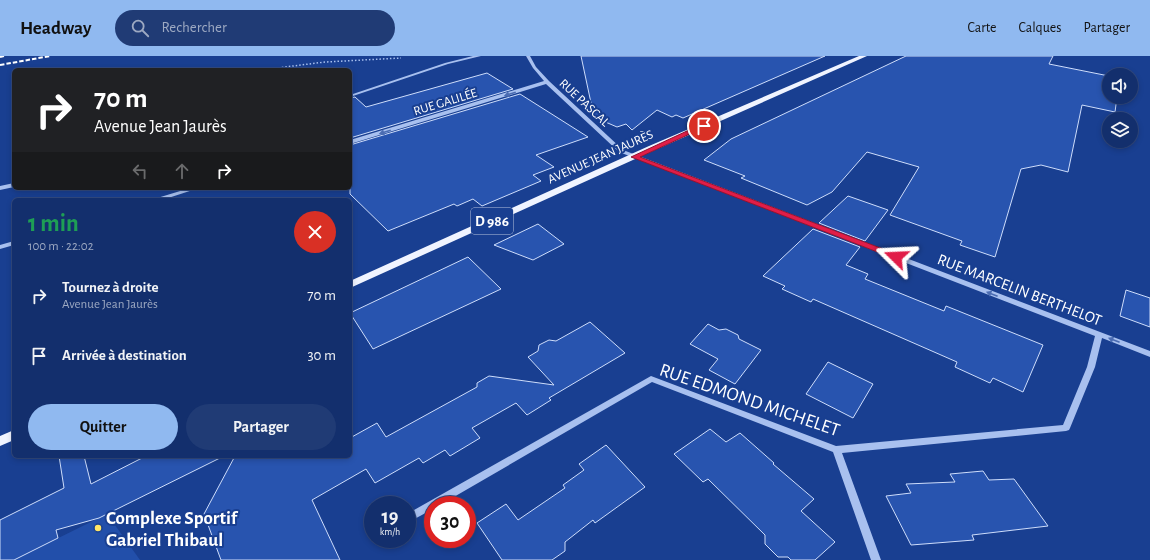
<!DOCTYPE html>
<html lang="fr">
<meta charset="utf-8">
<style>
:root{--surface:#132f6d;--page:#203b75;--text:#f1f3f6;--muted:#9da9c2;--line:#324a80;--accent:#90b9f0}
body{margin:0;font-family:"Alegreya Sans",sans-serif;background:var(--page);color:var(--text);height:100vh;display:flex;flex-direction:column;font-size:15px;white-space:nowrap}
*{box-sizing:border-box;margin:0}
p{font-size:13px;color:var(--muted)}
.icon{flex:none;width:22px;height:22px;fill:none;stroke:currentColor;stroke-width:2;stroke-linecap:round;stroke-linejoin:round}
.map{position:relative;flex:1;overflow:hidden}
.panel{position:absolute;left:12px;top:142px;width:340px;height:260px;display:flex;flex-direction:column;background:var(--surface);border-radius:6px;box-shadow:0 2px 6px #0003,0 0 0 1px var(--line)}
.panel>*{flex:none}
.hud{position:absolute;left:12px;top:12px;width:340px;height:122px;border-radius:6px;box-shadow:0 2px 6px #0003,0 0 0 1px var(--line);background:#202124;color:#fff;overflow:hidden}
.buttons{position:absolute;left:1102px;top:12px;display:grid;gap:8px}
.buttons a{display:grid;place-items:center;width:36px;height:36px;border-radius:50%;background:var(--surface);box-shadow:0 2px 6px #0003,0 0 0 1px var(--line);font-size:20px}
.speed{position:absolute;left:364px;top:440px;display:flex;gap:8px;font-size:20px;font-weight:700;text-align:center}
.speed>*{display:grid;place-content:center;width:52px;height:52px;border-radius:50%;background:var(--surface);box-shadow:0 2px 6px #0003,0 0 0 1px var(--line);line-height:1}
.speed small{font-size:10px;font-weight:400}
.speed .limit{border:6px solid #d22;background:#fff;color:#111}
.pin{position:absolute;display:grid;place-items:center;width:34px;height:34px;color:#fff;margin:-17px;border:2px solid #fff;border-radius:50%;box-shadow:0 1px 4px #0007}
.me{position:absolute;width:44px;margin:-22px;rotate:291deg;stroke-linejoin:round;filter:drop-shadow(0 0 3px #0008)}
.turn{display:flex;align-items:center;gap:14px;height:84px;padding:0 16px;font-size:18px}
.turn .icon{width:52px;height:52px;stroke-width:2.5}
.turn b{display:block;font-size:28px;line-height:34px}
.lanes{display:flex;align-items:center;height:38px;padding:0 16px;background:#0003;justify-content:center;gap:20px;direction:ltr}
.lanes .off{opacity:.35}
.round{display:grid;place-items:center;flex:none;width:42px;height:42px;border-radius:21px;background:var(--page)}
.headline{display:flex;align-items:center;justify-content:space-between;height:68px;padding:0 16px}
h1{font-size:24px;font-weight:600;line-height:30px;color:#1e9e55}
.primary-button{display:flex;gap:8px;margin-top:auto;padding:8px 16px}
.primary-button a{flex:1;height:46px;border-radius:24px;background:var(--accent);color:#111;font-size:16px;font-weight:600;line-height:46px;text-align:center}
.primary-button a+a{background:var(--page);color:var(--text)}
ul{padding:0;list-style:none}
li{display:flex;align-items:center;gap:12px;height:60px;padding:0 16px}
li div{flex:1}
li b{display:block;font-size:15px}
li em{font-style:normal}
header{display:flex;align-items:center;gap:24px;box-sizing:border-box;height:56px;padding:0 20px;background:var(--accent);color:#111}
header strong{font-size:19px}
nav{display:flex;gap:22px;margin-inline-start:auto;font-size:14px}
.search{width:280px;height:36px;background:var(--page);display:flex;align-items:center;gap:10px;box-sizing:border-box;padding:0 14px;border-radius:22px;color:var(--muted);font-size:15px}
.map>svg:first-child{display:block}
.green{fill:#224faa}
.building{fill:#2854af;stroke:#ceddfb}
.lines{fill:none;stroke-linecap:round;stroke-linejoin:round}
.path{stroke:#a8c0ef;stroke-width:1.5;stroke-dasharray:1.5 2;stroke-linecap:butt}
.minor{fill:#a8c0ef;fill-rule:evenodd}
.major{fill:#f0f4ff;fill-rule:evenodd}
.rail{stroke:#fff;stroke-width:2;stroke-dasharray:4.5 2;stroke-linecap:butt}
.oneway{fill:#4b6cb2}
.route{fill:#e11d48;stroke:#92132f}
.poi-dot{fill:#ffe566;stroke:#193f91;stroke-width:1.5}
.labels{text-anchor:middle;stroke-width:4;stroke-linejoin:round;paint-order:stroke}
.far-street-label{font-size:13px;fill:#fff;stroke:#193f91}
.shield{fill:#193f91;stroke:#bac5de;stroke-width:1}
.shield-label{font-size:15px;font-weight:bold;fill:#fff}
.street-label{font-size:16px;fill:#fff;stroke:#193f91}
.near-street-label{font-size:19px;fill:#fff;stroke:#193f91}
.near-poi-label{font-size:19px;font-weight:bold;fill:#fff;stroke:#193f91;text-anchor:start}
</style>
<header>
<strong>Headway</strong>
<div class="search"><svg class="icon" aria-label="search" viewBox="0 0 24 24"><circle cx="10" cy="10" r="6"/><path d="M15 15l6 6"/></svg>Rechercher</div>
<nav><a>Carte</a><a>Calques</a><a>Partager</a></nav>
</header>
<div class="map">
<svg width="1150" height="504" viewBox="0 0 1150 504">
<rect width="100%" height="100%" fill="#193f91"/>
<!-- green -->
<path class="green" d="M 107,458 L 140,504 L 14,504 Z"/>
<!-- building -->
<path class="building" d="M 581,0 L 825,0 L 683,62 L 676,59 L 672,61 L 657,54 L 632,74 L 626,68 L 617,71 L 594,61 Z
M 906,0 L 1053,0 L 1049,8 L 1109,20 L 1109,41 L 1117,41 L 1115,56 L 1082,49 L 1068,116 L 1041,109 L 1021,113 L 995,201 L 960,189 L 962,185 L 890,159 L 919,111 L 867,96 L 832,136 L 807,149 L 741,122 L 745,120 L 704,104 L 731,83 Z
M 487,17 L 513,33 L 350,82 L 350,42 L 355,41 L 366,51 Z
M 520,38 L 588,81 L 536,99 L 554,111 L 533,119 L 541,125 L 482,150 L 473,143 L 457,150 L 454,148 L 388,175 L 350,138 L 350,89 Z
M 848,140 L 888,154 L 865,185 L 819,167 Z
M 538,168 L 564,188 L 533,204 L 494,189 Z
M 813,173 L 860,191 L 846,209 L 868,218 L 865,223 L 944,255 L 946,250 L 1043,289 L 1023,336 L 993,322 L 990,327 L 955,311 L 957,306 L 813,243 L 811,246 L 782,233 L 785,230 L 763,220 Z
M 468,201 L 501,233 L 373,293 L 350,257 Z
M 1126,234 L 1150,242 L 1150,271 L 1120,260 Z
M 590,266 L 625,297 L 549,342 L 551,344 L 527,359 L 516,347 L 472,372 L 480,382 L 450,400 L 445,394 L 423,407 L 419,402 L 375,427 L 366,413 L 312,444 L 340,504 L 221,504 L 204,458 L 235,400 L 350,400 L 350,382 L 377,367 L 386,381 L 477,331 L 477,327 L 489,320 L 554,329 L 528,301 L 538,295 L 539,289 L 549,284 L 556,285 Z
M 708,268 L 719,274 L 726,273 L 738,279 L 739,283 L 761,294 L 735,328 L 709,314 L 718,303 L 690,288 Z
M 828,306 L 873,328 L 853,362 L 806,338 Z
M 710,373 L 726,386 L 740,377 L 774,407 L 773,408 L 814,443 L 801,455 L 835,486 L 815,504 L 791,504 L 788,501 L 778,501 L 765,488 L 765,479 L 708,423 L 703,426 L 674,398 Z
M 606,389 L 645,431 L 595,467 L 593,464 L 565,486 L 565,495 L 552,504 L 502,504 L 477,467 L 506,448 L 518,464 L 565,432 L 563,429 L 584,414 L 579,408 Z
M 59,400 L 84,400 L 91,428 L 146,400 L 224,400 L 99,462 L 56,474 L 58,482 L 14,504 L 0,504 L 0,464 L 64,432 Z
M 983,415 L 989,424 L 1014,423 L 1048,470 L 972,479 L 974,484 L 911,489 L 886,440 L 911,437 L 906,428 L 955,426 L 950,418 Z"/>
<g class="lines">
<!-- path -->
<path class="path" d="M 261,14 L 325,6 L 401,2"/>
<!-- minor -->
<path class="minor" d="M 473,0 L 481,0 L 448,8 L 350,41 L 350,39 L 445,7 Z
M 526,0 L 530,0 L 536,11 L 549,25 L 623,94 L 1150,295 L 1150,301 L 1102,282 L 1095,311 L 1070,372 L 1069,374 L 1066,375 L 842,397 L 881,504 L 871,504 L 833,396 L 652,326 L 440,449 L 433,449 L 433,453 L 407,467 L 407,458 L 651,320 L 836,390 L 1063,369 L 1087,311 L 1095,280 L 619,96 L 546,28 L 350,88 L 350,84 L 544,25 L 533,12 Z
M 14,127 L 14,131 L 0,134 L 0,130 Z
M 190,132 L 199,132 L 162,144 L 153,144 L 154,143 Z
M 14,185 L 14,189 L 0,193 L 0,189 Z"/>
<!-- major -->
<path class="major" d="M 859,0 L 867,0 L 655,94 L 350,232 L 350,225 L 649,90 Z
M 14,374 L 14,384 L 0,390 L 0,380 Z"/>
<!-- rail -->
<path class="rail" d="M 0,1 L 4,0
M 0,9 L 50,0"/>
</g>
<!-- one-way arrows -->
<defs><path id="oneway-solid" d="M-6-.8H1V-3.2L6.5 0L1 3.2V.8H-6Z"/></defs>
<g class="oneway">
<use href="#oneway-solid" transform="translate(510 38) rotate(163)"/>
<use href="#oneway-solid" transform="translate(385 76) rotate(163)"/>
<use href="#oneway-solid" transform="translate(992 238) rotate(-159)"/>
<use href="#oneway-solid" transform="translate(1114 284) rotate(-159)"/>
</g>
<!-- route -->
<path class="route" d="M 702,68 L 707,70 L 640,101 L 899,199 L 900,201 L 899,202 L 893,202 L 631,101 Z"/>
<!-- markers -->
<circle class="poi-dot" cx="98" cy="472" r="4"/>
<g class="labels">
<!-- far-street labels -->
<g class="far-street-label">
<text transform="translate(445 45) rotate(-17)" y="5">RUE GALILÉE</text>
<text transform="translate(585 46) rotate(43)" y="5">RUE PASCAL</text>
<text transform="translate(600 100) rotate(-24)" y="5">AVENUE JEAN JAURÈS</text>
</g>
<!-- shield labels -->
<rect class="shield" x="471" y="152" width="42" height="26" rx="3"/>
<g class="shield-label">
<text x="492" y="170">D 986</text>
</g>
<!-- street labels -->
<g class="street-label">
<text transform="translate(1020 233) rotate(21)" y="6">RUE MARCELIN BERTHELOT</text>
</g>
<!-- near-street labels -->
<g class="near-street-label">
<text transform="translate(750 343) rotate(19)" y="7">RUE EDMOND MICHELET</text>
</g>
<!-- near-poi labels -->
<g class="near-poi-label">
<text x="106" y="468">Complexe Sportif<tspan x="106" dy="22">Gabriel Thibaul</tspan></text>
</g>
</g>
</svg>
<div class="buttons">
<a><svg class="icon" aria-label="sound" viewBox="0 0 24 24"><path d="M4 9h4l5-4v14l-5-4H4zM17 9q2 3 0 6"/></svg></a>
<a><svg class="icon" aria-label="layers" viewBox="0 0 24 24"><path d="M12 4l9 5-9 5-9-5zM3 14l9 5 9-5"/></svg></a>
</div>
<div class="speed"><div>19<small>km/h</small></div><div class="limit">30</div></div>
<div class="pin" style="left:704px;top:70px;background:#d93025"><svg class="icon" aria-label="arrive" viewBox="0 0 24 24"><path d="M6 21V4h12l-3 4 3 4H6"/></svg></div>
<svg class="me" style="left:896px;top:201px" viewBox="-20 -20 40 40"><path d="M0-17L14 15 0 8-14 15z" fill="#e11d48" stroke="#fff" stroke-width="4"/></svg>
<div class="hud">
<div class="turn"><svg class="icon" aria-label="right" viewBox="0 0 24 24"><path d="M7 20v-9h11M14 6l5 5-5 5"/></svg><div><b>70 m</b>Avenue Jean Jaurès</div></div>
<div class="lanes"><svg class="icon off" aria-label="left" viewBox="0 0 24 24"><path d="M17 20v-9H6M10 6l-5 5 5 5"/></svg><svg class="icon off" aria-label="ahead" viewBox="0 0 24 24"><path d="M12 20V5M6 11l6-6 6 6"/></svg><svg class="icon" aria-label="right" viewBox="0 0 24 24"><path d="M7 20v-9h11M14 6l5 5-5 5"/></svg></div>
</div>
<section class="panel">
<div class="headline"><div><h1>1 min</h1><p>100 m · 22:02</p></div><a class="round" style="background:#d93025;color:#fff"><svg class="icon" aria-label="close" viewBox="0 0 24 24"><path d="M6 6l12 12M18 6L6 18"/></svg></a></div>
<ul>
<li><svg class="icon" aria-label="right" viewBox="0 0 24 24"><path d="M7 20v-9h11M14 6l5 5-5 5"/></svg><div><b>Tournez à droite</b><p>Avenue Jean Jaurès</p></div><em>70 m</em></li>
<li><svg class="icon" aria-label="arrive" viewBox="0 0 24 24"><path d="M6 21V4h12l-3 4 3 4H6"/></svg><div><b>Arrivée à destination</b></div><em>30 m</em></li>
</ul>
<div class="primary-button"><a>Quitter</a><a>Partager</a></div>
</section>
</div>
